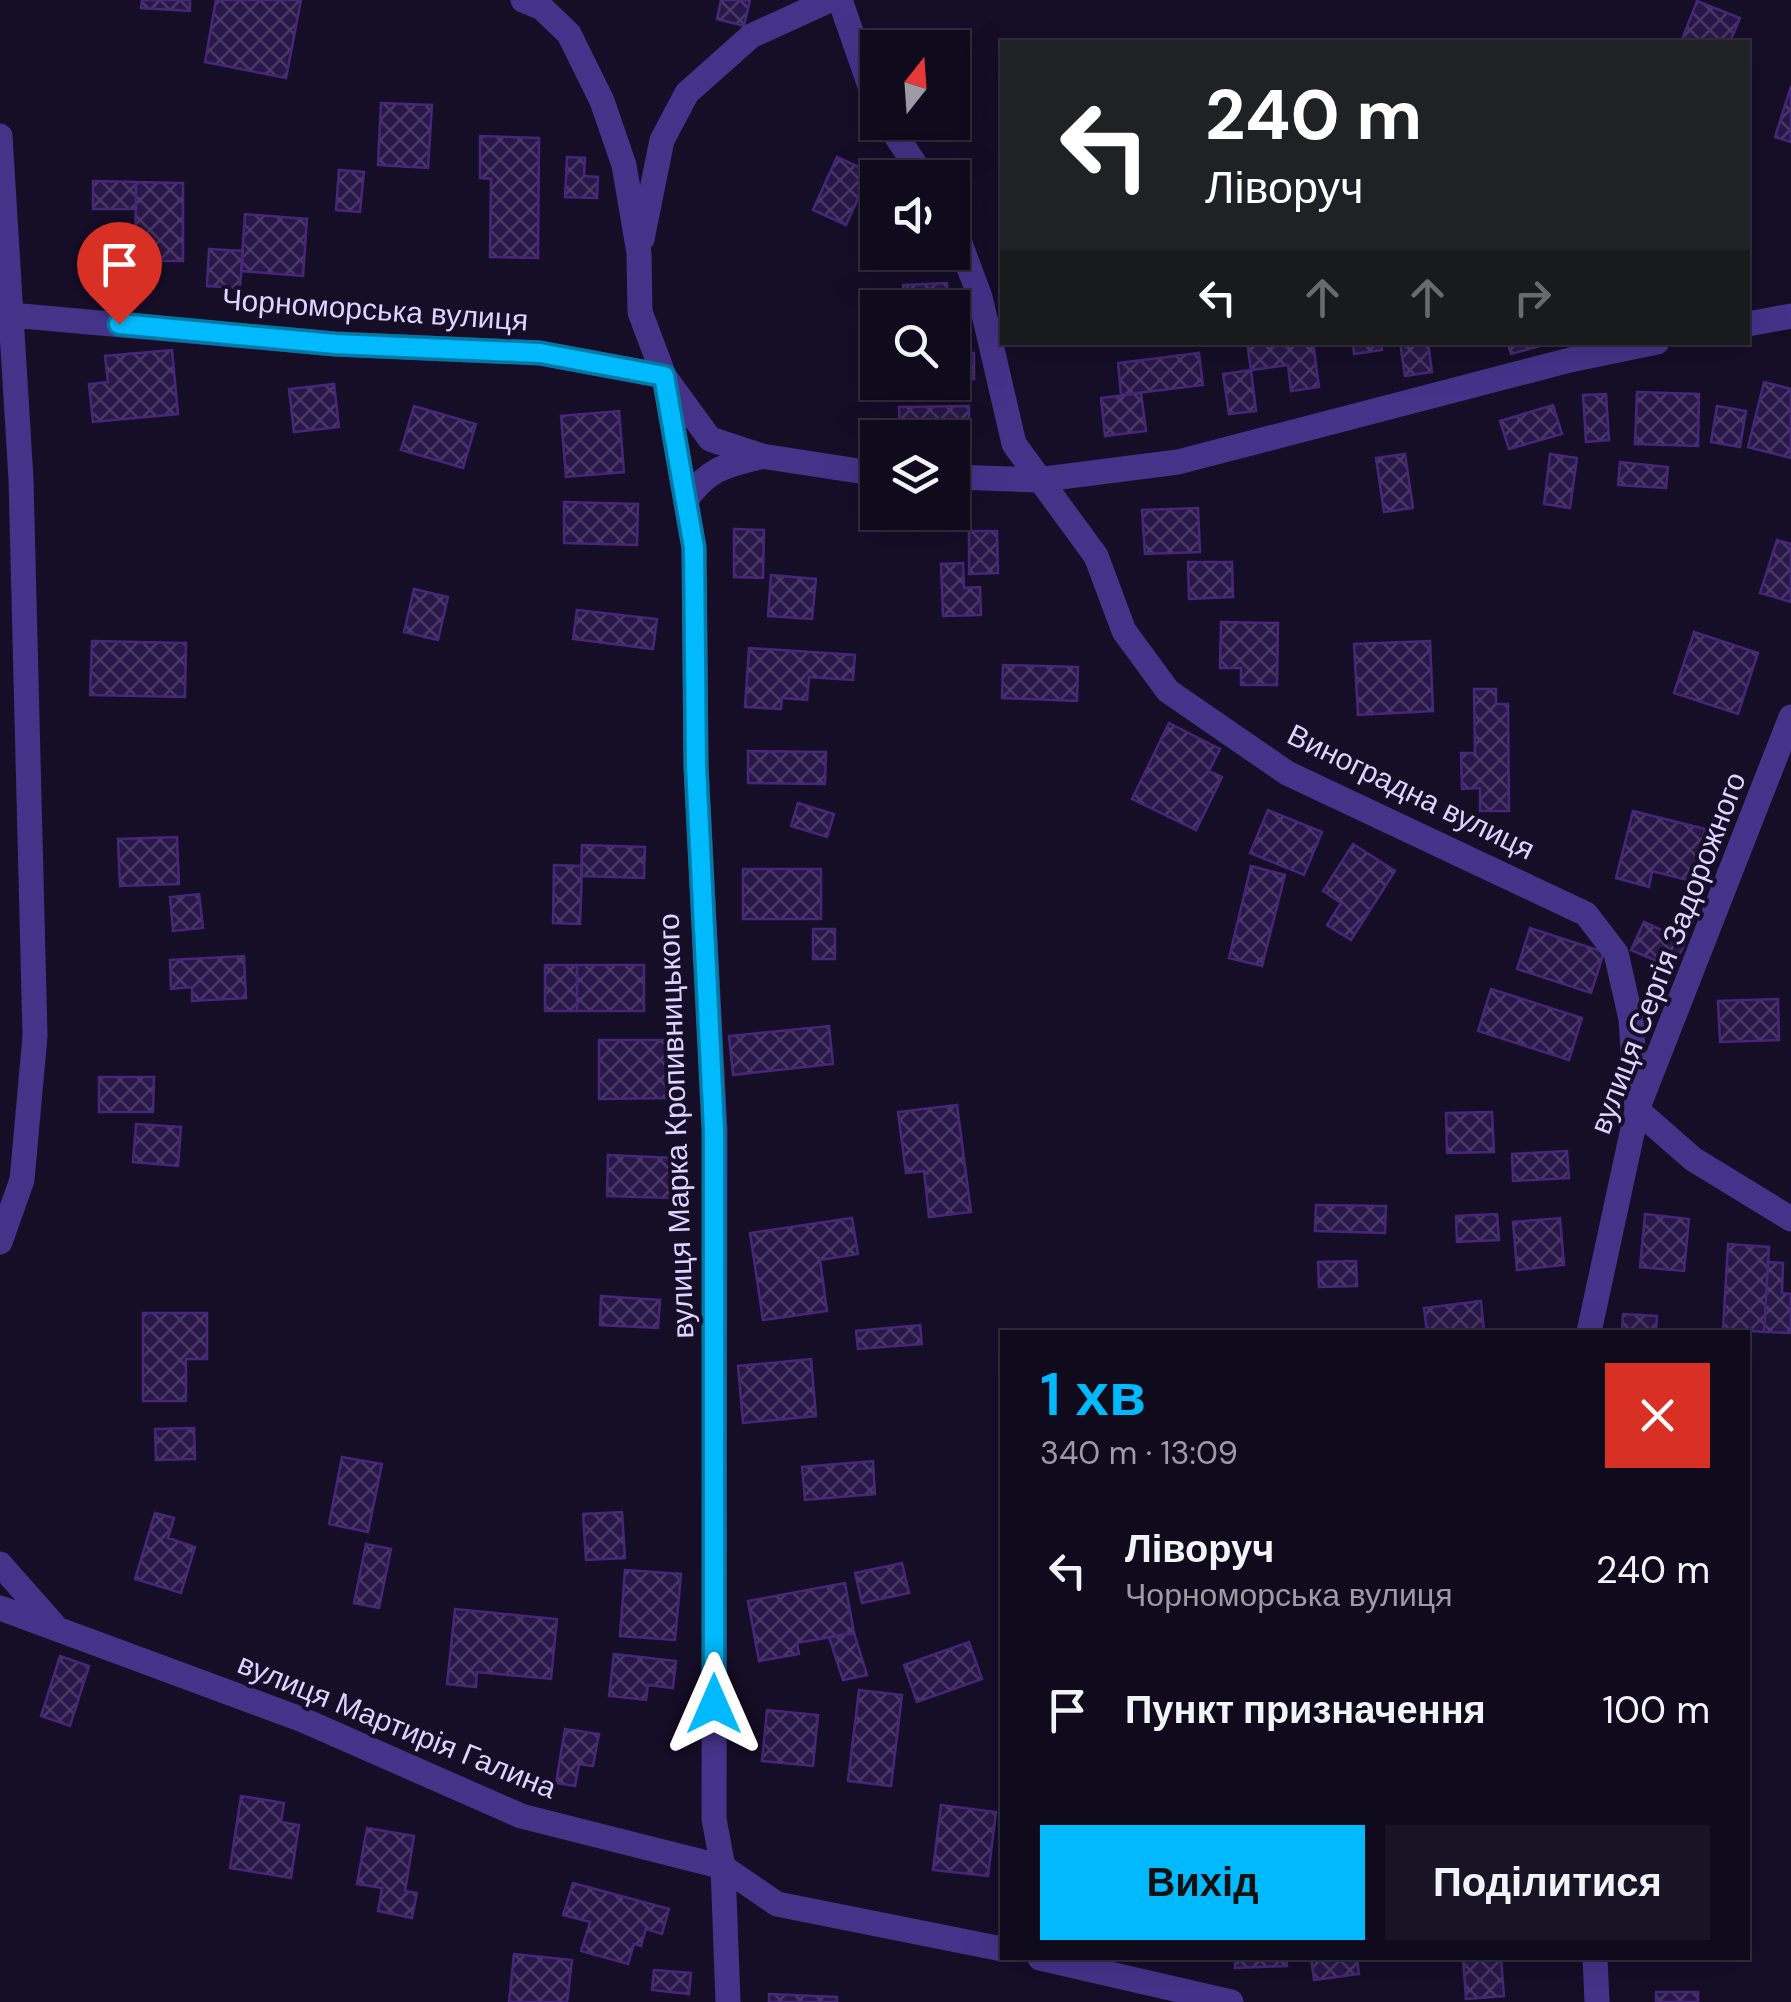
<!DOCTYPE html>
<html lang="uk">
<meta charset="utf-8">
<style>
:root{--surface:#100a1d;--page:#191326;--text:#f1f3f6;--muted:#9c9aa4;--line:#302b3b;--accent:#00bafd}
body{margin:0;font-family:"DM Sans",sans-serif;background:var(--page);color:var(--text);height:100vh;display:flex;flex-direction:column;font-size:38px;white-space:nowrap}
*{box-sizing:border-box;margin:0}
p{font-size:32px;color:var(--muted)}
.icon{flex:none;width:55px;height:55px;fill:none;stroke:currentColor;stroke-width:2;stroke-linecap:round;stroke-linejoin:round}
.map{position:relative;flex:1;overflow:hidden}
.details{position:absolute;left:1000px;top:1330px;width:750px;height:630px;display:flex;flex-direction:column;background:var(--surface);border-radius:0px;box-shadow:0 10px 40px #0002,0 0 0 2px var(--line)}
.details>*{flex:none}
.guide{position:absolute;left:1000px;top:40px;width:750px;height:305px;border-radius:0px;box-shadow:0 10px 40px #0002,0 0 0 2px var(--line);background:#202124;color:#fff;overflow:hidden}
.needle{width:65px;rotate:17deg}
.controls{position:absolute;left:860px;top:30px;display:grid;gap:20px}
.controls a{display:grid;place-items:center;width:110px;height:110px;border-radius:0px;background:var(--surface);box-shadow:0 10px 40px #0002,0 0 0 2px var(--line);font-size:50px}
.pin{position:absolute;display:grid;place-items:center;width:85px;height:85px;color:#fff;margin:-102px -42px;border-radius:50% 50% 50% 0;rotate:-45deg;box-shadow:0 0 10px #0007}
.pin .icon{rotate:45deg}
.me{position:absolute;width:110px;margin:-55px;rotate:0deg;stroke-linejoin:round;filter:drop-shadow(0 0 8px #0008)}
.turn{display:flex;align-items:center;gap:35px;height:210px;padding:0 40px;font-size:45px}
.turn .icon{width:130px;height:130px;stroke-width:2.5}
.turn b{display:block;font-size:70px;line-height:85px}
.lanes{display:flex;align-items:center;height:95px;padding:0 40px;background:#0003;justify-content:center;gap:50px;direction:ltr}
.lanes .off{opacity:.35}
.round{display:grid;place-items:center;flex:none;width:105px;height:105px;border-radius:0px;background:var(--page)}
.headline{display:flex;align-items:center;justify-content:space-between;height:170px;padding:0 40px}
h1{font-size:60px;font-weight:600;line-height:75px;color:var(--accent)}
.button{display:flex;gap:20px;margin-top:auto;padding:20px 40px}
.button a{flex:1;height:115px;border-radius:0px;background:var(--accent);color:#111;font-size:40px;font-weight:600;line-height:115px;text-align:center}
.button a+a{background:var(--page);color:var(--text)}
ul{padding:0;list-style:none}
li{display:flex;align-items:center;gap:30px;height:140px;padding:0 40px}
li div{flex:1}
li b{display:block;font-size:38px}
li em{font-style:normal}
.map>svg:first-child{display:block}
.building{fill:url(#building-cross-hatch);stroke:#442778;stroke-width:2.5}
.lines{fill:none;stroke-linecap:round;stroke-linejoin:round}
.street{stroke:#45338a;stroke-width:25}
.route-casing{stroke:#0079a4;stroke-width:25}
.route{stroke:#00bafd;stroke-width:18}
.labels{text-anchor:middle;stroke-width:8;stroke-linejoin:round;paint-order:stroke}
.street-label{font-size:30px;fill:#dfd2ff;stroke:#160d27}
</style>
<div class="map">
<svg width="1791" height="2002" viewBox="0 0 1791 2002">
<defs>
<pattern id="building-cross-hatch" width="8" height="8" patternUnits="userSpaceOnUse" patternTransform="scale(2.5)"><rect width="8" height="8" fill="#2a1749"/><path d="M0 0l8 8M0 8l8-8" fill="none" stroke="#483864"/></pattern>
</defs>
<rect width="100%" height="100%" fill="#160d27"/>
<!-- building -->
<path class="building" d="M 142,0 L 190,0 L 190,11 L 141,8 Z
M 216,0 L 301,0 L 286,78 L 205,62 Z
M 721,0 L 750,0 L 744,26 L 717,19 Z
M 1697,1 L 1740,18 L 1730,42 L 1681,42 Z
M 912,35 L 965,36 L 965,64 L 952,64 L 952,48 L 911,48 Z
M 1791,86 L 1791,142 L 1775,137 Z
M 381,103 L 432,105 L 428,168 L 378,165 Z
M 480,136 L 539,138 L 538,258 L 490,257 L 491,179 L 480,178 Z
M 567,157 L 585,158 L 584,176 L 598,177 L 597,198 L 565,197 Z
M 837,157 L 870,172 L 846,225 L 813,210 Z
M 339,170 L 364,172 L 360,212 L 336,210 Z
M 93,181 L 136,182 L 136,209 L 93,209 Z
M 136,182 L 183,183 L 183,261 L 135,261 Z
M 245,214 L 307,219 L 303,276 L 241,271 Z
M 209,249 L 243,251 L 240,288 L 207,286 Z
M 947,283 L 949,308 L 905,308 L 903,285 Z
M 1247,342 L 1313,342 L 1319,387 L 1291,391 L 1288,365 L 1251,370 Z
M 1353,342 L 1381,342 L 1382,350 L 1354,354 Z
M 1400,342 L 1428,342 L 1432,372 L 1405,376 Z
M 1507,342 L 1543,342 L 1544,345 L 1511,354 Z
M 172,350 L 178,414 L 93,422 L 89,384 L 108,382 L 105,356 Z
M 952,352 L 974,353 L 974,379 L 952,379 Z
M 1199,353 L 1203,385 L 1121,395 L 1118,363 Z
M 1251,370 L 1256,411 L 1229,414 L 1223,374 Z
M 883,382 L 920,382 L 920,401 L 883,400 Z
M 1764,382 L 1791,389 L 1791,458 L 1748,447 Z
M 334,384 L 339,427 L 294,432 L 289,389 Z
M 1637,392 L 1699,394 L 1698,446 L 1635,444 Z
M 1141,393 L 1146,431 L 1105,436 L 1101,398 Z
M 1606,394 L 1609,440 L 1586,442 L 1583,395 Z
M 1553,405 L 1562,434 L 1509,449 L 1500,421 Z
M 414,406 L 476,424 L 463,468 L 401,450 Z
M 969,406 L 969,437 L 900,438 L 899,407 Z
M 1717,406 L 1746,411 L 1740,447 L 1711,442 Z
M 619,411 L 624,472 L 566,477 L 561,416 Z
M 1405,454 L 1413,508 L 1384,512 L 1376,458 Z
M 1550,454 L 1577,458 L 1570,508 L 1544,504 Z
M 1620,462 L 1668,467 L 1666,488 L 1618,485 Z
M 564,502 L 638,504 L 637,545 L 564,543 Z
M 1198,508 L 1200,552 L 1145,554 L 1142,510 Z
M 734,529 L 764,530 L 763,578 L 734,577 Z
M 969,531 L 997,531 L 998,573 L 969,574 Z
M 1777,540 L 1791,544 L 1791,602 L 1760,593 Z
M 1188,562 L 1232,562 L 1233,597 L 1189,599 Z
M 963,563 L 964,588 L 980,587 L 981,615 L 943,616 L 941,564 Z
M 771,575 L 816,579 L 812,619 L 768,616 Z
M 414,589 L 448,597 L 438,640 L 404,632 Z
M 577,610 L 657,619 L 653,649 L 573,639 Z
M 1221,622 L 1278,623 L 1277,685 L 1241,685 L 1241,668 L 1220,668 Z
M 1694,632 L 1758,653 L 1738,714 L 1674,693 Z
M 92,641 L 186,643 L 185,697 L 90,695 Z
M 1430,641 L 1433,711 L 1358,715 L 1354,644 Z
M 749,648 L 855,655 L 853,680 L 809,677 L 807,700 L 782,698 L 781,709 L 745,707 Z
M 1003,665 L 1078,667 L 1077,701 L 1002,698 Z
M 1474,689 L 1496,689 L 1496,704 L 1508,704 L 1509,811 L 1480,811 L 1480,788 L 1462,789 L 1461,753 L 1475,753 Z
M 1169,723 L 1220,749 L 1209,771 L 1222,777 L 1196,830 L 1132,799 Z
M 748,751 L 826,752 L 825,784 L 748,783 Z
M 798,803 L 834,814 L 827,837 L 791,826 Z
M 1268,810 L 1322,832 L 1304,875 L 1250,853 Z
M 1633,811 L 1705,829 L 1691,881 L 1652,871 L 1649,887 L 1616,878 Z
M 177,837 L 179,884 L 120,886 L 118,839 Z
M 1353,844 L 1395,871 L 1351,940 L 1327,925 L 1341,903 L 1323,891 Z
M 582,845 L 645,847 L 644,878 L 581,876 Z
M 554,865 L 582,866 L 580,924 L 553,923 Z
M 1251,866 L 1285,875 L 1262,966 L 1229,958 Z
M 743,869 L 821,869 L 821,919 L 743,919 Z
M 199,894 L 203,928 L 173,931 L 170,897 Z
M 1644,922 L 1686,941 L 1673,968 L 1631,950 Z
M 1530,928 L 1604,952 L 1591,993 L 1517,969 Z
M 813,929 L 835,929 L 835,959 L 813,959 Z
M 244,956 L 246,998 L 192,1001 L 192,987 L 171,989 L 170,960 Z
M 545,965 L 577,965 L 577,1011 L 545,1011 Z
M 577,965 L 644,965 L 644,1011 L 577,1011 Z
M 1491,989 L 1582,1018 L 1569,1060 L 1478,1031 Z
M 1778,999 L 1779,1040 L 1720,1042 L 1718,1001 Z
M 829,1026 L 833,1064 L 733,1075 L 729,1036 Z
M 599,1040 L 671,1040 L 671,1098 L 599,1099 Z
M 99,1077 L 154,1077 L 153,1112 L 99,1112 Z
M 957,1105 L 971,1212 L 929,1217 L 924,1171 L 906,1173 L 898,1112 Z
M 1492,1112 L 1494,1152 L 1447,1153 L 1446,1113 Z
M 136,1124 L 181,1127 L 178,1166 L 133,1162 Z
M 1567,1151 L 1569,1178 L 1513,1181 L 1512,1154 Z
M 608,1155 L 673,1158 L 671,1198 L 607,1196 Z
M 1316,1205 L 1386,1206 L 1385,1233 L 1315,1231 Z
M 1497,1214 L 1499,1240 L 1457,1242 L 1456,1216 Z
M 1645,1214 L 1689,1219 L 1684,1271 L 1640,1267 Z
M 852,1218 L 858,1254 L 820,1260 L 827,1311 L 763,1320 L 750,1233 Z
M 1560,1218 L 1564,1265 L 1517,1270 L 1513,1222 Z
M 1728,1244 L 1769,1247 L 1764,1332 L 1723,1329 Z
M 1356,1261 L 1357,1286 L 1319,1287 L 1318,1262 Z
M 1768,1262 L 1783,1263 L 1782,1293 L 1791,1294 L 1791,1333 L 1764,1332 Z
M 601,1296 L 660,1300 L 658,1328 L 600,1325 Z
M 1481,1301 L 1484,1332 L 1427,1332 L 1424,1308 Z
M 143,1313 L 207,1313 L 207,1359 L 186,1359 L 186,1401 L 143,1401 Z
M 1623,1314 L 1657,1316 L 1656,1332 L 1622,1332 Z
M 920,1325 L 922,1344 L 858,1349 L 856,1331 Z
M 811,1359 L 816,1416 L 743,1423 L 738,1366 Z
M 194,1428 L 195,1459 L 156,1460 L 155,1429 Z
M 342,1457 L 382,1464 L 368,1532 L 329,1524 Z
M 873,1461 L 875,1494 L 805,1500 L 802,1467 Z
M 622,1512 L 625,1558 L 586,1560 L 583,1514 Z
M 155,1513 L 174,1518 L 168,1538 L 195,1547 L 181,1593 L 135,1579 Z
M 366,1544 L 391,1549 L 379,1608 L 354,1603 Z
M 902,1563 L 909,1593 L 862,1603 L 855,1573 Z
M 625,1570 L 681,1574 L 675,1640 L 620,1636 Z
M 845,1583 L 854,1633 L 797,1643 L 799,1654 L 759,1661 L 748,1601 Z
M 455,1609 L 557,1619 L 551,1679 L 477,1672 L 476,1687 L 447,1684 Z
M 854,1633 L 867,1675 L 843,1680 L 829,1637 Z
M 969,1642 L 982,1679 L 917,1702 L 904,1665 Z
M 614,1654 L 676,1661 L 673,1688 L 648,1685 L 646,1700 L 609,1696 Z
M 60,1656 L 89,1666 L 70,1726 L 41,1716 Z
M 859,1690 L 902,1695 L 891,1786 L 848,1781 Z
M 767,1710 L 818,1715 L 813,1766 L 762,1761 Z
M 565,1729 L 599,1734 L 593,1766 L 579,1764 L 575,1786 L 556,1783 Z
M 241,1796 L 284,1803 L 281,1822 L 299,1825 L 291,1878 L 230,1868 Z
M 941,1805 L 996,1812 L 988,1876 L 933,1870 Z
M 367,1828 L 414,1836 L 405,1891 L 417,1893 L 412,1918 L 378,1911 L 382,1888 L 357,1884 Z
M 573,1883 L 669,1909 L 662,1934 L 646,1929 L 641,1946 L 634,1944 L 628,1964 L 581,1951 L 590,1922 L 563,1915 Z
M 514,1954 L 572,1960 L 567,2002 L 509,2002 Z
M 1235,1958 L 1286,1958 L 1287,1966 L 1235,1968 Z
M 1311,1958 L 1357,1958 L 1359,1974 L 1314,1980 Z
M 1463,1958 L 1501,1958 L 1504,1996 L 1466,1999 Z
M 654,1970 L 691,1973 L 689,1994 L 652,1990 Z
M 1656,1992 L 1698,1992 L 1698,2002 L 1656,2002 Z
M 769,1994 L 837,1997 L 837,2002 L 769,2002 Z"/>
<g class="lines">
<!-- street -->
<path class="street" d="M 523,0 L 542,8 L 569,34 L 602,101 L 624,165 L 639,253 L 640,312 L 664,376 L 694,548 L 696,767 L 715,1130 L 714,1819 L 723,1867 L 728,2002
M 840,0 L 878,109
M 887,122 L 924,178
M 0,136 L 21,479 L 35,1036 L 22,1180 L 0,1242
M 952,222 L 980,297 L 1014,444 L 1096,556 L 1124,631 L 1168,691 L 1287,773 L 1586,914 L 1616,953 L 1631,1019 L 1637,1110 L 1693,1159 L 1791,1219
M 642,239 L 662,140 L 687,93 L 751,36 L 830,0
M 11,315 L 335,344 L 540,353 L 664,376 L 710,439 L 762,456 L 878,474
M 1748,324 L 1791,316
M 952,477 L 1037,480 L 1178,462 L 1570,360 L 1657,342
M 686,500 C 707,470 725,465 760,457
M 1589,1332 L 1637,1110 L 1791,717
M 0,1564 L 53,1624
M 0,1608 L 303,1720 L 521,1816 L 723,1867 L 777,1904 L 1002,1949
M 1040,1958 L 1231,2002
M 1595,1958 L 1597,2002"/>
</g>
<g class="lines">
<!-- route casing -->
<g class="route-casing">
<path id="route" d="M 119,324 L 335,344 L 540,353 L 664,376 L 694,548 L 696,766 L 714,1130 L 714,1704"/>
</g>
<!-- route -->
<use href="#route" class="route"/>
</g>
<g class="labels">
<!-- street labels -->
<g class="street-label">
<text transform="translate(375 310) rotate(4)" y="10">Чорноморська вулиця</text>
<text transform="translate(1411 792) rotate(26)" y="10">Виноградна вулиця</text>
<text transform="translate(1668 953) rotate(-69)" y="10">вулиця Сергія Задорожного</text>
<text transform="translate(676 1126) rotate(-92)" y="10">вулиця Марка Кропивницького</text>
<text transform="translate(397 1726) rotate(22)" y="10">вулиця Мартирія Галина</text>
</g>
</g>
</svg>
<div class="controls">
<a><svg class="needle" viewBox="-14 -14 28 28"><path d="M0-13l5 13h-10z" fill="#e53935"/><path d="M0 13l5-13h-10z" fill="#9c9aa4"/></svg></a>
<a><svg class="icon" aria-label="sound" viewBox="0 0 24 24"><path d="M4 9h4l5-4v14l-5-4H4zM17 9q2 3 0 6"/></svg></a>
<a><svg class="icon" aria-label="search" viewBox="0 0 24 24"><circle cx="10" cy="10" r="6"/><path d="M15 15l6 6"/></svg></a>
<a><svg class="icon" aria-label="layers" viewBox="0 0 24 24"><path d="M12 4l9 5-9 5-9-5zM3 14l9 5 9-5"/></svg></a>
</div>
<div class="pin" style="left:119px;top:324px;background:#d93025"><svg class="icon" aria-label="arrive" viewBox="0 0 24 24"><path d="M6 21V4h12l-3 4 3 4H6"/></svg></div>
<svg class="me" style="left:714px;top:1704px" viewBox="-20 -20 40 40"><path d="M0-17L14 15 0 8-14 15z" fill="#00bafd" stroke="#fff" stroke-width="4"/></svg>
<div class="guide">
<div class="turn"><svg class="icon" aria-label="left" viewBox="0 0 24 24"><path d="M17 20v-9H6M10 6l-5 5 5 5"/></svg><div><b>240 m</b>Ліворуч</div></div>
<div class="lanes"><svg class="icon" aria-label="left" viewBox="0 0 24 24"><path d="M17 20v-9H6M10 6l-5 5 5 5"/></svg><svg class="icon off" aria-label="ahead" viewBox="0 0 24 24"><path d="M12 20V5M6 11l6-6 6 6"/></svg><svg class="icon off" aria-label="ahead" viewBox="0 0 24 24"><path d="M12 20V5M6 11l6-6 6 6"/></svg><svg class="icon off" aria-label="right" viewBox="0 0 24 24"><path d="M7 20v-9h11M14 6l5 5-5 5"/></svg></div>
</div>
<section class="details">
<div class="headline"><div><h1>1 хв</h1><p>340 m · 13:09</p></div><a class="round" style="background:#d93025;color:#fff"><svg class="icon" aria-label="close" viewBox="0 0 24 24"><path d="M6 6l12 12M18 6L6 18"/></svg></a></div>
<ul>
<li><svg class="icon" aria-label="left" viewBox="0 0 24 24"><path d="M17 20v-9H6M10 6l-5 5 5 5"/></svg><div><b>Ліворуч</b><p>Чорноморська вулиця</p></div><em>240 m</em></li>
<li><svg class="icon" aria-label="arrive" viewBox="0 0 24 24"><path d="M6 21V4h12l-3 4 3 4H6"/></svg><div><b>Пункт призначення</b></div><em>100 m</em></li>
</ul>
<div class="button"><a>Вихід</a><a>Поділитися</a></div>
</section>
</div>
